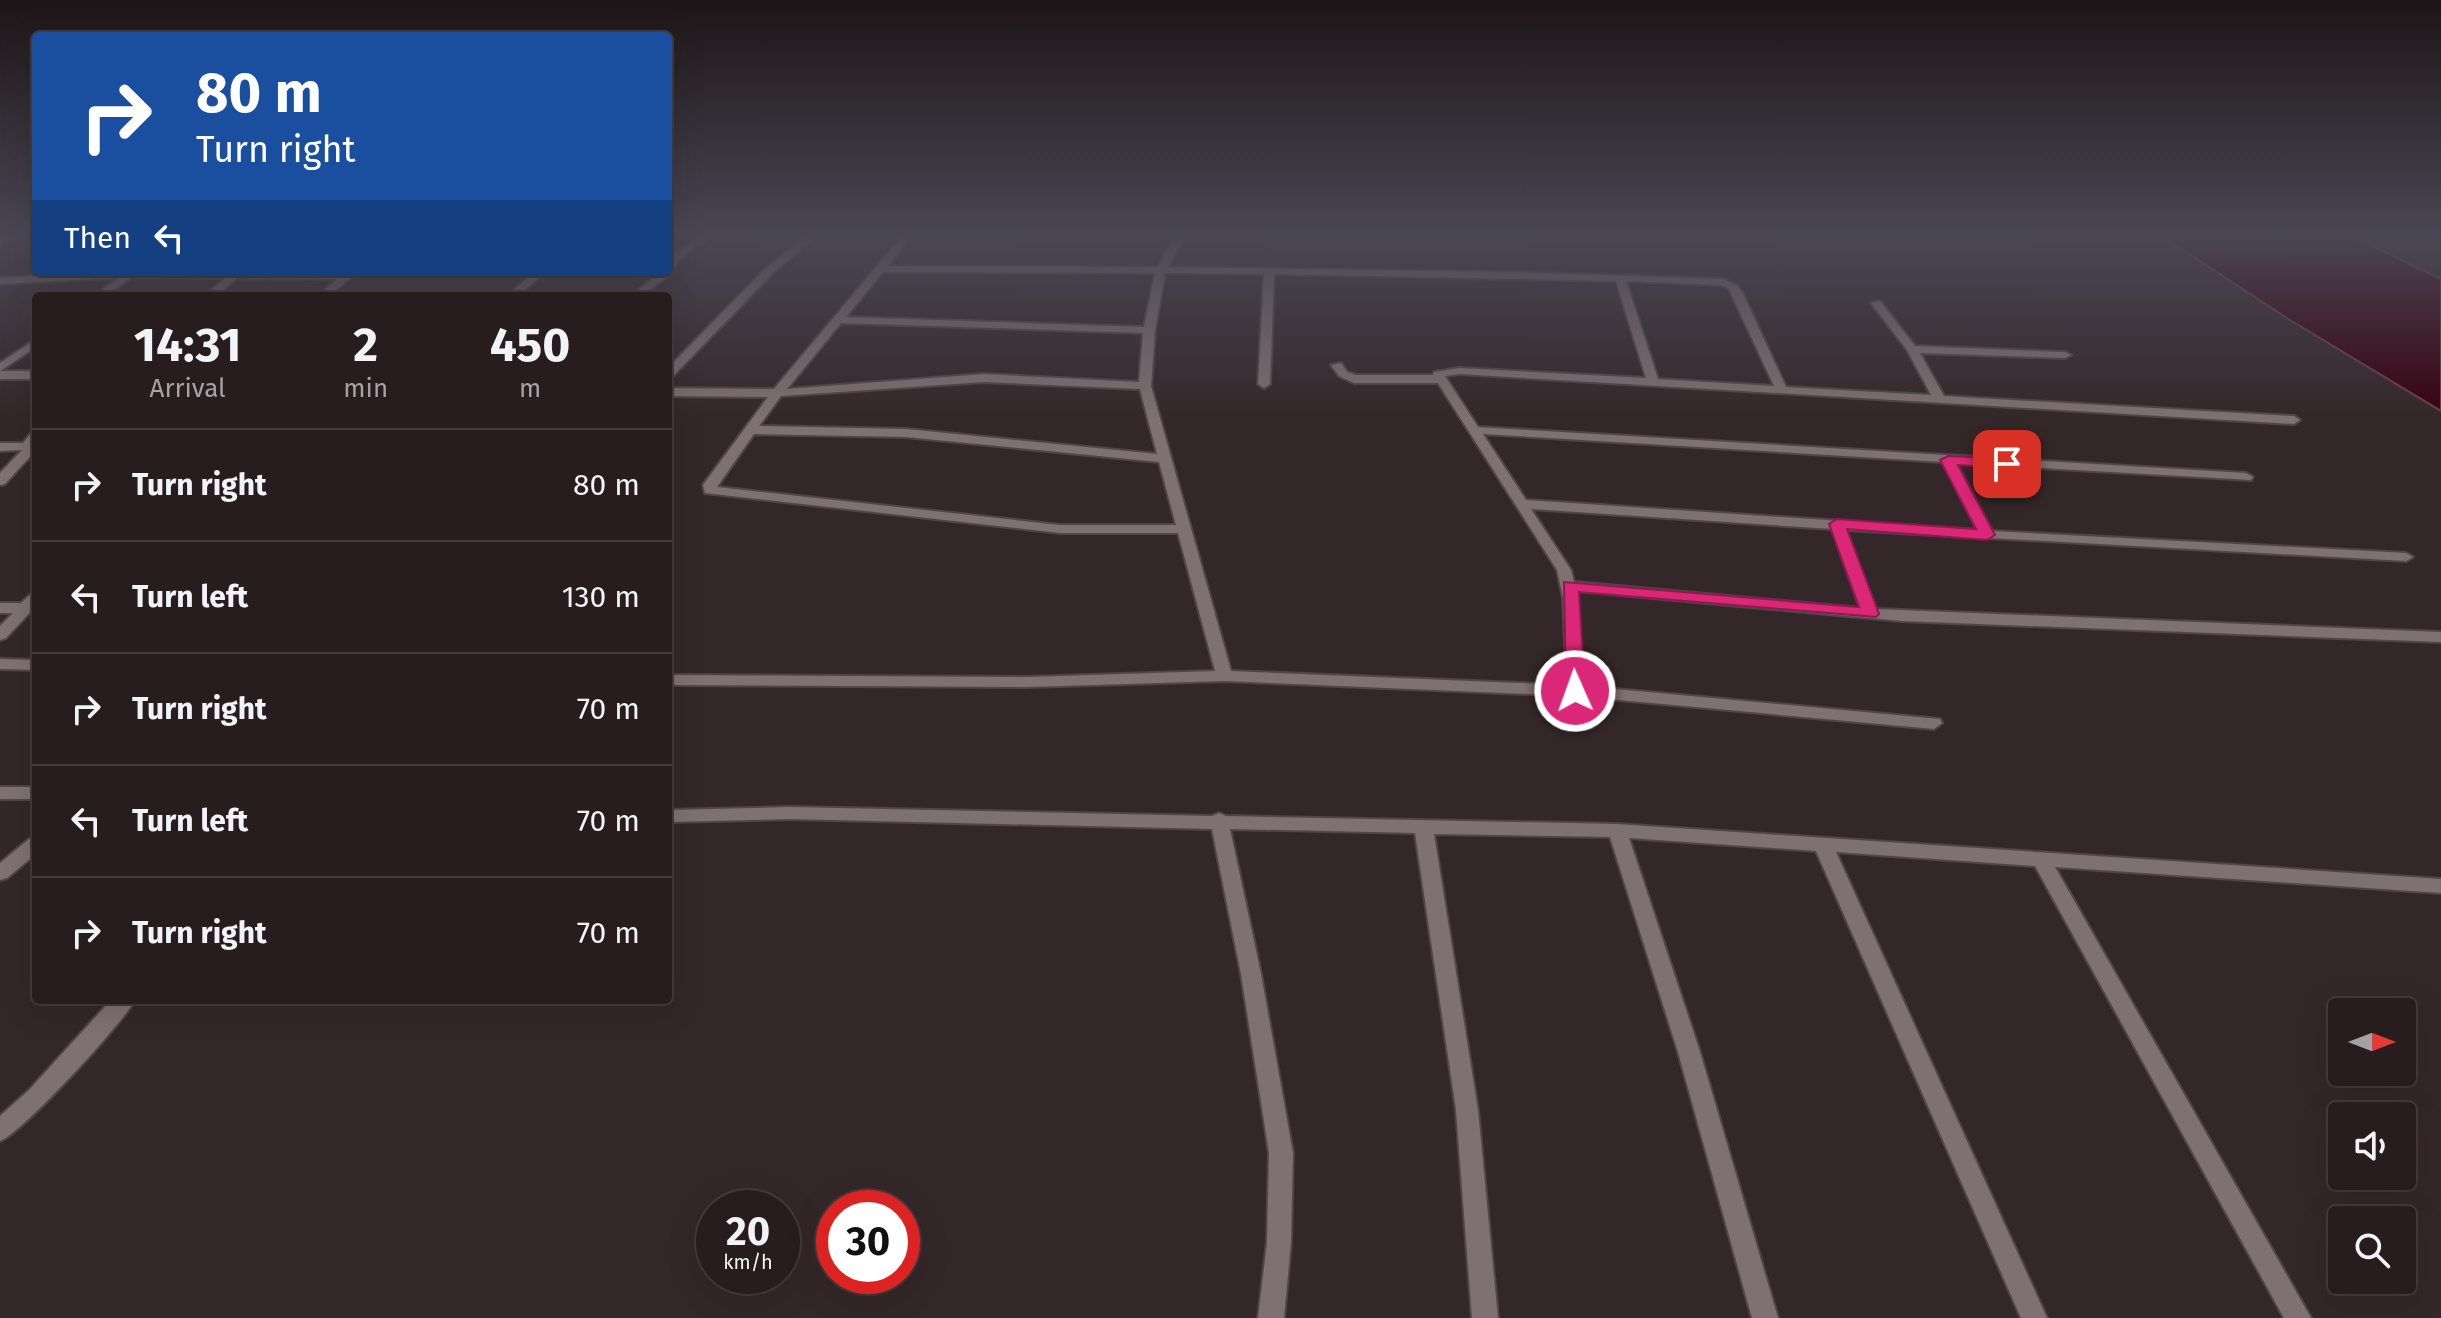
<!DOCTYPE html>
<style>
:root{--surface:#271d1f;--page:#332a2c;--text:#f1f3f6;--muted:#a4a2a4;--line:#433b3d}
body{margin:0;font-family:"Fira Sans",sans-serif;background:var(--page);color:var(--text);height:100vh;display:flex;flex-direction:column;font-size:30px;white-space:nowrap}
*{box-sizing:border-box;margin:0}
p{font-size:26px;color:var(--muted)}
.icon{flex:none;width:44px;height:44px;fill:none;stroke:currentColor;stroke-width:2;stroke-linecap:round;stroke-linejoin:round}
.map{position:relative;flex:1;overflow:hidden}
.drawer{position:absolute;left:32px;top:292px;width:640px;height:712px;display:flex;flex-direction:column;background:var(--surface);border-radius:8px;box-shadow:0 8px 32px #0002,0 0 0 2px var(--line)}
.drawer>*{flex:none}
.guide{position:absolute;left:32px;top:32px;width:640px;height:244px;border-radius:8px;box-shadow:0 8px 32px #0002,0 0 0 2px var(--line);background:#1a4fa0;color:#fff;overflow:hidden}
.needle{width:52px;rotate:90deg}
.controls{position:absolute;left:2328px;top:998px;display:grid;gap:16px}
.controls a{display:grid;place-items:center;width:88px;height:88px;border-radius:8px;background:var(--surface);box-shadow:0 8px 32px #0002,0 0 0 2px var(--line);font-size:40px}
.speed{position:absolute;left:696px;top:1190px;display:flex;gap:16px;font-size:40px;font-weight:700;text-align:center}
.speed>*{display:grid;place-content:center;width:104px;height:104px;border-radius:50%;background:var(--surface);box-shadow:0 8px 32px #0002,0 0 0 2px var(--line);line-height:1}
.speed small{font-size:20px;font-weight:400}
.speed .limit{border:12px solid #d22;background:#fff;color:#111}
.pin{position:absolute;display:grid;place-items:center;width:68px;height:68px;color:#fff;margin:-34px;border-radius:16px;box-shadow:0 4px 12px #0006}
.me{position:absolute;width:88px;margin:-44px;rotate:358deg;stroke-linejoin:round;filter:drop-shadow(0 0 6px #0008)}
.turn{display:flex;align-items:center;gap:28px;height:168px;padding:0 32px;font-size:36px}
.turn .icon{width:104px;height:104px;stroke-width:2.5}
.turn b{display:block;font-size:56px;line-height:68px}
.then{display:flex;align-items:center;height:76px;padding:0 32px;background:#0003;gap:16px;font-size:30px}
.eta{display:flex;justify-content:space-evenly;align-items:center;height:136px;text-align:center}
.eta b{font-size:48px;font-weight:700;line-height:56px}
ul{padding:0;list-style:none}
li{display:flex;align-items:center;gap:24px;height:112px;padding:0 32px;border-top:2px solid var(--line)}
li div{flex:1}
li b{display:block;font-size:30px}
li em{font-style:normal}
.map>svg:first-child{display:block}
.water{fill:#380010;stroke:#683e4a;stroke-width:2}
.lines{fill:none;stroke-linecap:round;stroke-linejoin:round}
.street-casing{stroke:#504647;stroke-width:4}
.street{fill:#7f7071;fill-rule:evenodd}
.route{fill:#db2777;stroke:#8e194d;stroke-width:2}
</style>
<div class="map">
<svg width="2441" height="1318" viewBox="0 0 2441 1318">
<rect width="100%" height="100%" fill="#342729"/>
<!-- water -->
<path class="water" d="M 2160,235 L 2349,235 L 2441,279 L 2441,411 L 2290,320 Z"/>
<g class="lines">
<!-- street casing -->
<g class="street-casing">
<path id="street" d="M 7,235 L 19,235 L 0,245 L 0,238 Z
M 701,235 L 712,235 L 679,260 L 670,274 L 642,296 L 631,296 L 660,272 L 668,272 L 668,261 L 671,256 Z
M 808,235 L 818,235 L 774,272 L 672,377 L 668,379 L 668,368 L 766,268 Z
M 903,235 L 913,235 L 888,266 L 1158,267 L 1175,235 L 1185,235 L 1168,267 L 1512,272 L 1723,279 L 1737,285 L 1743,294 L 1786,387 L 1931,395 L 1907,350 L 1871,303 L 1880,301 L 1915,346 L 2065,352 L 2071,355 L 2065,358 L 1920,353 L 1944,396 L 2294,416 L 2300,420 L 2294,424 L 1459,374 L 1445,376 L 1478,427 L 2246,473 L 2253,477 L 2251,480 L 1956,463 L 1992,531 L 2406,553 L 2413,557 L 2406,561 L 1846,530 L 1876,609 L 2441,632 L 2441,642 L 1902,621 L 1577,591 L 1583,686 L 1940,719 L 1942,723 L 1934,729 L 1575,696 L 1224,681 L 1028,687 L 668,685 L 668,675 L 1028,677 L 1215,671 L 1178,533 L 1060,533 L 705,493 L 703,485 L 768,397 L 668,396 L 668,388 L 774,389 ZM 883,272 L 1155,273 L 1144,327 L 846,317 ZM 1165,273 L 1264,274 L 1258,384 L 1264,388 L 1270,384 L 1274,274 L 1616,281 L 1646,378 L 1459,368 L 1434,372 L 1433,375 L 1356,375 L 1347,372 L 1341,363 L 1331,365 L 1339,376 L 1354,383 L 1438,383 L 1557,570 L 1563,598 L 1567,685 L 1231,671 L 1151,386 L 1155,330 ZM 1626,281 L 1721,285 L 1729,289 L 1774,386 L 1658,379 ZM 841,323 L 1143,333 L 1139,382 L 984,374 L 787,389 ZM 984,382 L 1140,389 L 1157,454 L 906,429 L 759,426 L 781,396 ZM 754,434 L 906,437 L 1159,462 L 1176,525 L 1060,525 L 717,487 ZM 1483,434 L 1943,462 L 1977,530 L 1526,500 ZM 1531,509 L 1832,529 L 1860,608 L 1574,582 L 1571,570 Z
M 110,272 L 355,272 L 356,273 L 329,296 L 318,296 L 337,279 L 237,278 L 216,296 L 205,296 L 225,278 L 132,277 L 106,296 L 94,296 L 118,278 L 0,284 L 0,278 Z
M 534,272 L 545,272 L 518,296 L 507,296 Z
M 36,339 L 36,347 L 0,371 L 0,363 Z
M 0,371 L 36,371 L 36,379 L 0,379 Z
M 36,431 L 36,450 L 5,484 L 0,485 L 0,473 L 22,450 L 0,451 L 0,443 L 23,443 L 32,432 Z
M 36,592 L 36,606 L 6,638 L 0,640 L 0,626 L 13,613 L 0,613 L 0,603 L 21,603 L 31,594 Z
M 0,659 L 36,660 L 36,670 L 0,669 Z
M 0,787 L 36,787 L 36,799 L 0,799 Z
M 790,807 L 1212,816 L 1219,813 L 1226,816 L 1617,824 L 2441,879 L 2441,893 L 2055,867 L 2311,1318 L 2284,1318 L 2035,866 L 1836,852 L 2047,1318 L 2021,1318 L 1816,851 L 1629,838 L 1700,1052 L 1778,1318 L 1752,1318 L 1678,1052 L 1610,837 L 1434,834 L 1478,1110 L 1498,1318 L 1472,1318 L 1456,1110 L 1415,833 L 1230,829 L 1261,974 L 1293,1153 L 1291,1242 L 1284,1318 L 1258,1318 L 1267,1242 L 1269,1153 L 1241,974 L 1212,829 L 790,819 L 668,822 L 668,810 Z
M 36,837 L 36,854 L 7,878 L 0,880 L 0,863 L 29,839 Z
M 111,1000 L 135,1000 C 123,1023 22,1133 0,1141 L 0,1116 L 29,1090 Z"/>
</g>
<!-- street -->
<use href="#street" class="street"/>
</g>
<!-- sky -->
<linearGradient id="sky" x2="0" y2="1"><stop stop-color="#1d1517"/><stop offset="0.56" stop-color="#4a4754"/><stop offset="1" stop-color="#4a4754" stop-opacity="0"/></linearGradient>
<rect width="2441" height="419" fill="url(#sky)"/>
<!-- route -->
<path class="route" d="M 1948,456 L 2007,459 L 2015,464 L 2007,468 L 1958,465 L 1995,535 L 1987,540 L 1847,529 L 1879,614 L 1876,617 L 1579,592 L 1585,691 L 1575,697 L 1566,691 L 1564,582 L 1859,607 L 1829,524 L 1837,519 L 1976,529 L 1940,460 Z"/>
</svg>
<div class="controls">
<a><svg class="needle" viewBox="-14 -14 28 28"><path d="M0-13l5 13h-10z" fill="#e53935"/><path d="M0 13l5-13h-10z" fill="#a4a2a4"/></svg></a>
<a><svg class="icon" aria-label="sound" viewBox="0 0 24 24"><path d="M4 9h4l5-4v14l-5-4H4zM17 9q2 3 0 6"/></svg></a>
<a><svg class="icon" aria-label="search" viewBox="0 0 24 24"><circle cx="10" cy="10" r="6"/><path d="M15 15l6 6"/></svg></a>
</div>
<div class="speed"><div>20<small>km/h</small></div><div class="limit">30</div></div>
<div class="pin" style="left:2007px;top:464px;background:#d93025"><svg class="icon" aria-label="arrive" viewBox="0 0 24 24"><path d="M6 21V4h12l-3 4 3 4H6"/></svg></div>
<svg class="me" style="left:1575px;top:691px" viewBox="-20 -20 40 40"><circle r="17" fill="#db2777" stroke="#fff" stroke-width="3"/><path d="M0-11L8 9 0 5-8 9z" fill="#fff"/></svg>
<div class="guide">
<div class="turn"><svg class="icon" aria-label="right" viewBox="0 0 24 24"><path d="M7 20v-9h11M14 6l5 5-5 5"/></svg><div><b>80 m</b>Turn right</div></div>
<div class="then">Then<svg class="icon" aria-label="left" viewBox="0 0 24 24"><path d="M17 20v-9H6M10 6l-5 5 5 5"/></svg></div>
</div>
<section class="drawer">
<div class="eta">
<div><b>14:31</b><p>Arrival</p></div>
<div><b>2</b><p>min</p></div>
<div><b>450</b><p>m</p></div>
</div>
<ul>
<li><svg class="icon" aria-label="right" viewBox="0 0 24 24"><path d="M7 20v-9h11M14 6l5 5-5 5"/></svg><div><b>Turn right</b></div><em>80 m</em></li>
<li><svg class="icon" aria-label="left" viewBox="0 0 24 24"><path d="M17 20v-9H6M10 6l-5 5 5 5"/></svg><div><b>Turn left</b></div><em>130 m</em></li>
<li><svg class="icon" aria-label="right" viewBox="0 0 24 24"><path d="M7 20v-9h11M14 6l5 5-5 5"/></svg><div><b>Turn right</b></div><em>70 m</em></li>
<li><svg class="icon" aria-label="left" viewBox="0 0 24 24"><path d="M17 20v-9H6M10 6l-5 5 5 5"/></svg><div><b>Turn left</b></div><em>70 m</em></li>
<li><svg class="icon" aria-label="right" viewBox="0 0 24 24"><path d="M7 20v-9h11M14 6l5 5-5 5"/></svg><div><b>Turn right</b></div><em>70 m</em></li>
</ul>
</section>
</div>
